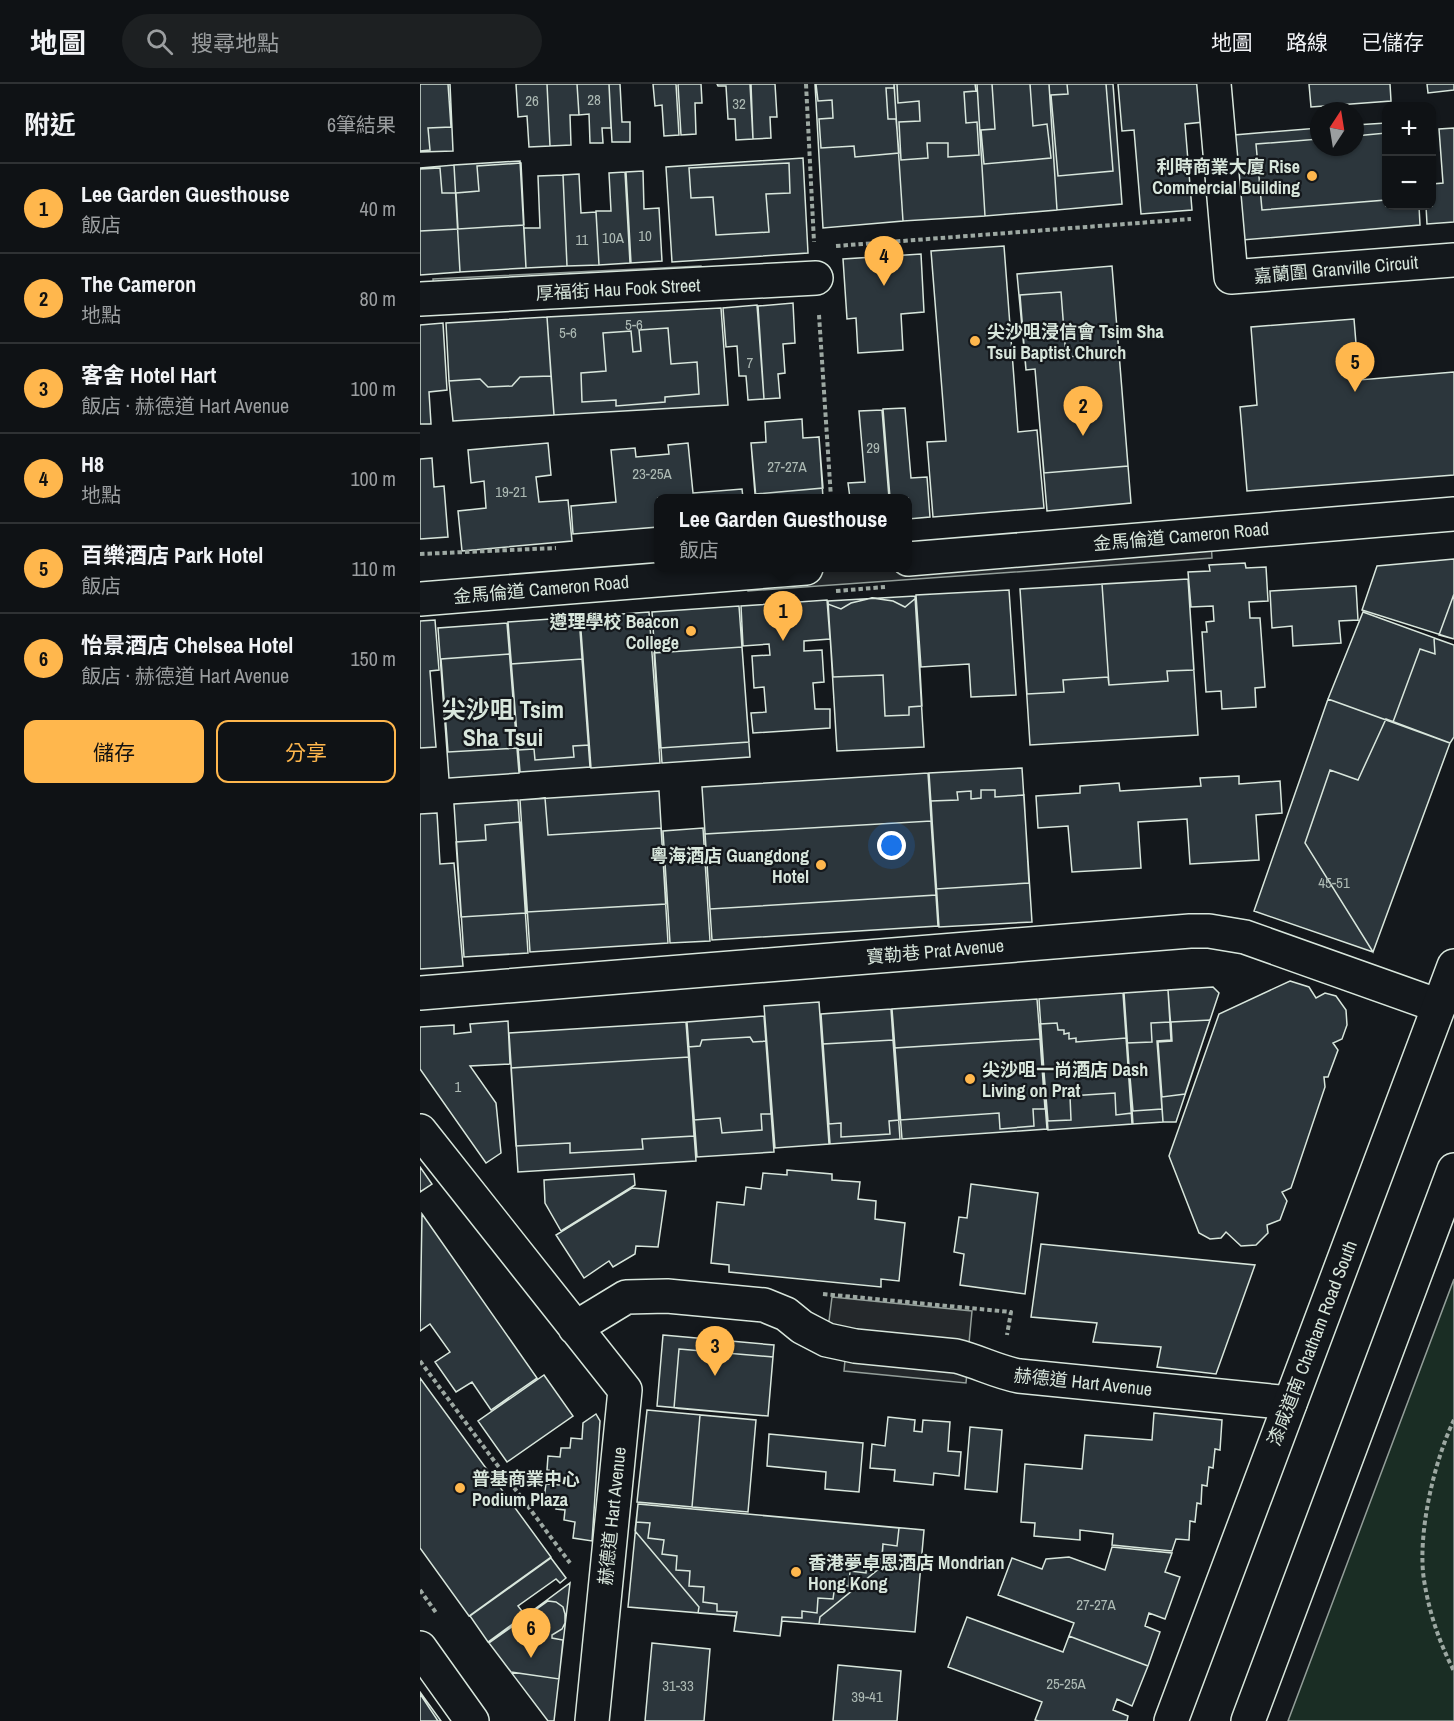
<!DOCTYPE html>
<html lang="zh-TW">
<meta charset="utf-8">
<style>
:root{--surface:#0f1215;--page:#1d2022;--text:#f1f3f6;--muted:#9b9ea0;--line:#2f3234;--accent:#ffb74d}
body{margin:0;font-family:"Archivo Narrow","Noto Sans TC",sans-serif;background:var(--page);color:var(--text)}
.controls{position:absolute;right:18px;top:18px;display:grid;overflow:hidden;border-radius:12px;box-shadow:0 2px 4px #0004}
.controls button{width:54px;height:54px;display:grid;place-items:center;padding:0;border:0;border-bottom:2px solid var(--line);background:var(--surface);color:var(--text);font:30px sans-serif}
.compass{position:absolute;left:890px;top:18px;width:54px;height:54px;border-radius:50%;background:var(--surface);box-shadow:0 2px 4px #0004;rotate:12deg}
.you{position:absolute;left:472px;top:762px;width:21px;height:21px;margin:-15px;border:4px solid #fff;border-radius:50%;background:#1a73e8;box-shadow:0 0 0 9px #1a73e833}
.badge{display:grid;place-items:center;width:39px;height:39px;border-radius:50%;background:var(--accent);color:#111;font-size:20px;font-weight:700}
.pin{position:absolute;translate:-50% -50px;filter:drop-shadow(0 2px 3px #0008)}
.pin::after{content:'';position:absolute;top:32px;width:21px;height:18px;background:inherit;clip-path:polygon(0 0,100% 0,50% 100%)}
.popup{position:absolute;left:234px;top:410px;width:258px;height:78px;box-sizing:border-box;display:grid;place-content:center;border-radius:12px;background:var(--surface);filter:drop-shadow(0 2px 4px #0005);font-size:20px;white-space:nowrap;color:var(--muted)}
.popup b{font-size:22px;color:var(--text)}
.popup::after{content:'';position:absolute;left:50%;top:100%;margin-left:-12px;border:12px solid transparent;border-top-color:var(--surface)}
.list{margin:0;padding:0;list-style:none}
h2{display:flex;justify-content:space-between;align-items:center;height:78px;margin:0;padding:0 24px;font-size:26px}
h2 small{font-size:20px;font-weight:400;color:var(--muted)}
.list li{display:grid;grid-template-columns:39px 1fr auto;gap:18px;align-items:center;box-sizing:border-box;height:90px;padding:0 24px;border-top:2px solid var(--line)}
.list b{display:block;font-size:22px;white-space:nowrap}
.list p{margin:0;font-size:20px;white-space:nowrap;color:var(--muted)}
.list em{font-size:20px;font-style:normal;color:var(--muted)}
.actions{display:flex;gap:12px;padding:18px 24px}
.actions a{flex:1;padding:14px 0;border:2px solid var(--accent);border-radius:12px;text-align:center;font-size:21px;color:var(--accent)}
.actions .main{background:var(--accent);color:#111}
.icon{flex:none;width:33px;height:33px;fill:none;stroke:currentColor;stroke-width:2;stroke-linecap:round;stroke-linejoin:round}
.map{position:relative;flex:none;width:1034px;height:1637px;overflow:hidden}
header{display:flex;align-items:center;gap:36px;box-sizing:border-box;height:84px;padding:0 30px;background:var(--surface);border-bottom:2px solid var(--line)}
header strong{font-size:28px}
nav{display:flex;gap:33px;margin-inline-start:auto;font-size:21px}
.search{width:420px;height:54px;background:var(--page);display:flex;align-items:center;gap:15px;box-sizing:border-box;padding:0 21px;border-radius:33px;color:var(--muted);font-size:22px}
main{display:flex}
aside{flex:1;background:var(--surface)}
.map>svg:first-child{display:block}
.green{fill:#1a2d24;stroke:#939e99;stroke-width:1.5}
.parking{fill:#24282b;stroke:#939e99;stroke-width:1.5}
.building{fill:#2c363c;stroke:#d8e6dc;stroke-width:1.5}
.lines{fill:none;stroke-linecap:round;stroke-linejoin:round}
.minor-casing{stroke:#d8e6dc;stroke-width:36}
.tertiary-casing{stroke:#d8e6dc;stroke-width:36}
.secondary-casing{stroke:#d8e6dc;stroke-width:36}
.path{stroke:#9da8a2;stroke-width:4;stroke-dasharray:4.5 3;stroke-linecap:butt}
.minor{stroke:#14181c;stroke-width:33}
.tertiary{stroke:#14181c;stroke-width:33}
.secondary{stroke:#14181c;stroke-width:33}
.poi-dot{fill:#ffb74d;stroke:#14181c;stroke-width:2}
.labels{text-anchor:middle;dominant-baseline:central;stroke-width:4.5;stroke-linejoin:round;paint-order:stroke}
.number-label{font-size:15px;fill:#adbab4}
.poi-label{font-size:18px;font-weight:bold;fill:#d8e6dc;stroke:#14181c;text-anchor:start}
.street-label{font-size:18px;fill:#d8e6dc;stroke:#14181c}
.district-label{font-size:24px;font-weight:bold;fill:#d8e6dc;stroke:#14181c}
</style>
<header>
<strong>地圖</strong>
<div class="search"><svg class="icon" aria-label="search" viewBox="0 0 24 24"><circle cx="10" cy="10" r="6"/><path d="M15 15l6 6"/></svg>搜尋地點</div>
<nav><a>地圖</a><a>路線</a><a>已儲存</a></nav>
</header>
<main>
<aside>
<h2>附近<small>6筆結果</small></h2>
<ul class="list">
<li><span class="badge">1</span><div><b>Lee Garden Guesthouse</b><p>飯店</p></div><em>40 m</em></li>
<li><span class="badge">2</span><div><b>The Cameron</b><p>地點</p></div><em>80 m</em></li>
<li><span class="badge">3</span><div><b>客舍 Hotel Hart</b><p>飯店 · 赫德道 Hart Avenue</p></div><em>100 m</em></li>
<li><span class="badge">4</span><div><b>H8</b><p>地點</p></div><em>100 m</em></li>
<li><span class="badge">5</span><div><b>百樂酒店 Park Hotel</b><p>飯店</p></div><em>110 m</em></li>
<li><span class="badge">6</span><div><b>怡景酒店 Chelsea Hotel</b><p>飯店 · 赫德道 Hart Avenue</p></div><em>150 m</em></li>
</ul>
<div class="actions"><a class="main">儲存</a><a>分享</a></div>
</aside>
<div class="map">
<svg width="1034" height="1637" viewBox="0 0 1034 1637">
<rect width="100%" height="100%" fill="#14181c"/>
<!-- green -->
<path class="green" d="M1034 1195V1637H868Z"/>
<!-- parking -->
<path class="parking" d="M281 182 282 195 14 208 13 195Z
M791 456 792 474 328 507 326 490 421 484H488Z
M412 1213 552 1227 549 1259 408 1245Z
M425 1276 547 1288 546 1299 424 1287Z"/>
<!-- building -->
<path class="building" d="M0 0H28L31 43 8 44 10 66 0 67Z
M0 0H30L33 67 0 68Z
M96 0H127L130 62 109 63 107 32 98 33Z
M127 0H157L159 31H150L151 61 130 62Z
M157 0H189L191 44H182L183 59H170L169 30 159 31Z
M189 0H200L202 38H210V58H192Z
M233 0H256L259 51 244 52 242 21 235 22Z
M258 0H281L282 19H275L276 50 261 51Z
M297 0H330L333 55 316 56 315 35H308L306 2H298Z
M331 0H355L357 33H350L351 54 333 55Z
M395 0H474L483 137 403 144Z
M396 0H474V4H466L468 35H476L479 69 435 73 434 62 401 64 399 35 413 34 412 16 398 17Z
M474 0H557L565 132 483 137Z
M477 0H555L556 7 544 8 546 39 557 38 559 71 528 73V59H507L508 74 481 76 479 38 500 37 499 17 478 19Z
M557 0H629L637 126 565 132Z
M572 0H610L613 42 627 40 631 74 564 80 561 46 575 45Z
M629 0H693L702 120 637 126Z
M647 0H686L693 87 638 92 631 11 648 10Z
M698 0H780L784 38 765 40 772 126 721 130 714 46 702 47Z
M889 0H970L971 17 891 23Z
M1007 0H1034V6L1008 9Z
M966 39V122H999L1000 141 822 156 814 51 899 44V63H935V41Z
M1034 44V138L1007 140 1006 122H1012V100L1023 99 1019 45Z
M966 49V116L842 126 836 60 899 55V63H935V52Z
M383 74 388 169 252 178 246 83Z
M100 77 106 184 40 188 34 81Z
M101 79 104 141 38 145 36 109 59 107 57 82Z
M369 79 370 109 346 110 349 148 296 151 293 113 271 114 269 84Z
M34 81 40 188 0 191V84Z
M20 84 22 109H36L38 145 0 147V85Z
M223 87 224 125 239 124 242 177 211 179 206 88Z
M205 88 210 179 179 181 176 127H191L189 89Z
M159 90 161 129 176 128 179 181 147 182 143 91Z
M143 91 147 182 106 184 104 144H120L118 92Z
M584 162 598 348 617 346 624 424 513 433 507 358 526 357 511 167Z
M501 170 504 228 481 230 483 266 438 269 436 234 427 235 423 175Z
M692 182 711 419 627 427 615 285 606 286 597 190Z
M641 208 646 273 699 269 708 382 624 389 615 285 606 286 600 211Z
M373 219 375 259 363 260 365 289 358 290 360 314 344 315 338 222Z
M337 221 344 315 328 316 326 292H319L317 262 306 263 303 224Z
M301 224 308 321 134 331 127 233Z
M127 233 131 292 100 293 92 302 68 303 60 295 29 297 26 239Z
M934 235 939 296 1034 288V391L827 407 820 323 837 321 831 243Z
M23 239 27 306 9 308 11 340H0V241Z
M248 244 251 280 277 278 279 310 245 313V318L196 322V316L162 318 161 289 186 287 183 249 211 247 213 268 221 267 219 246Z
M131 292 134 331 33 337 29 297 60 295 68 303 92 302 100 293Z
M485 324 491 394 507 393 510 433 488 435V414H470L463 325Z
M462 326 469 414H430L428 399 445 398 439 327Z
M382 335 383 354 399 353 403 404 335 410 331 359 346 358 345 338Z
M382 335 383 354 399 353 403 414H336L331 359 346 358 345 338Z
M128 359 131 391 116 393 119 418 148 416 152 457 42 467 38 427 66 424 64 397 51 399 48 366Z
M268 359 273 409 322 405 323 414H238V443L153 450 151 422 196 418 191 366 215 364 216 373 249 370 248 361Z
M12 374 14 403 24 402 28 453 0 455V375Z
M1034 475V555L942 526 957 482Z
M825 479 826 484 846 483 848 517 829 518 830 534H840L845 603 835 604 836 623 802 625 801 607 786 608 782 548H787L786 538 794 537 793 522 771 523 768 488 790 487 789 481Z
M768 495 774 586 747 587 748 597 689 601 688 593 643 596 644 608 607 610 600 505Z
M768 495 774 586 747 587 748 597 689 601 682 500Z
M768 495 778 651 610 661 600 505Z
M936 502 938 536 919 537 921 559 873 562 872 542 852 544 850 507Z
M589 506 596 611 551 613 549 580 501 583 496 511Z
M1034 510V555L1019 551Z
M495 512 504 663 417 667 408 517Z
M452 514 473 517 485 523 496 514 502 622 489 623V631L465 632 463 591 413 593 408 520 421 525 431 519Z
M407 516 410 555 384 557V567L402 566 404 598 393 599 395 625H410V644L333 649 331 629 346 628 344 603 334 604 332 572 350 571 349 560 323 562 321 522Z
M319 522 330 673 242 679 232 528Z
M229 528 240 679 171 684 160 533Z
M943 528 1034 561V653L1030 659 908 615Z
M159 533 170 683 100 688 88 538Z
M15 536 19 586 10 587 16 663 0 664V537Z
M87 539 99 689 29 694 18 544Z
M1014 554 1034 561V653L1030 659 973 638 1000 565 1015 570Z
M322 563 329 658 240 664 234 569Z
M90 570 97 664 28 668 21 575Z
M162 575 169 661 153 662 154 673 115 676 114 665 98 666 91 580Z
M908 615 1030 659 953 868 834 827Z
M966 635 1030 659 953 868 885 759 910 686 938 696Z
M602 684 612 838 519 843 509 689Z
M508 689 518 842 292 856 282 703Z
M819 692V700L860 697 862 729 836 731 839 776 770 780 767 735 718 738 721 784 652 788 648 742 618 744 616 712 660 709V702L699 699 700 707 781 702 780 694Z
M561 706H575V713L604 711 609 799 516 805 511 717 538 716 537 708 551 707V715L561 714Z
M239 707 248 859 110 868 100 716Z
M125 714 128 751 241 744 246 820 107 828 100 716Z
M98 716 108 869 44 873 34 720Z
M17 729 20 780 34 779 43 882 0 885V730Z
M511 737 516 811 290 825 285 750Z
M100 738 106 829 41 833 36 758 66 756 65 741Z
M283 744 290 857 250 859 243 747Z
M870 897 889 903 896 914 905 909 916 912 926 926 927 941 922 955 913 959 918 966 908 993H904L905 1003 871 1104 862 1108 867 1117 860 1136 847 1141 848 1149 836 1161 821 1162 806 1148 801 1154 790 1155 779 1149 749 1072 799 930Z
M793 903 799 909 756 1038H743L738 958 752 957 748 906Z
M748 906 751 956 737 957 743 1038 713 1040 704 909Z
M703 909 712 1040 628 1046 619 915Z
M617 915 627 1045 482 1055 472 925Z
M399 918 409 1060 355 1064 344 922Z
M471 925 480 1055 410 1060 401 930Z
M344 932 354 1068 277 1073 267 938Z
M790 936 765 1010 742 1013 738 958 752 957 751 938Z
M88 937 90 980 50 982 76 1019 81 1069 66 1079 0 985V943L34 941V950L51 948 50 940Z
M266 938 276 1077 98 1088 89 949Z
M750 938 751 956 737 957 742 1025 713 1027 707 959 732 958 731 939Z
M637 939 638 946H644V950L649 949V955L656 954V958L706 954 712 1029 696 1031 695 1009 650 1012 651 1036 628 1037 620 940Z
M330 953 333 958 346 957 351 1030H341L342 1046 302 1049 300 1034 274 1036 268 963 280 962 282 956Z
M620 955 625 1025H613L614 1042 580 1045 579 1029 480 1036 475 964Z
M473 956 479 1036 469 1037 470 1050 421 1053V1039L409 1040 403 960Z
M269 973 274 1052 222 1055 223 1065 150 1069V1059L96 1062 91 984Z
M0 1083 12 1100 0 1108Z
M367 1086 412 1090V1096L440 1098 438 1115 456 1117 455 1135 485 1139 479 1197 461 1195V1203L309 1188V1181L291 1179 297 1118 324 1121 326 1103 341 1105 343 1089 367 1091Z
M214 1090 215 1101 141 1147 125 1119 124 1096Z
M551 1100 618 1109 605 1210 540 1201 544 1170 534 1168 539 1133 547 1134Z
M212 1104 246 1107 238 1163 216 1162 215 1170 193 1183 189 1177 164 1194 136 1151Z
M2 1130 117 1294 71 1326 52 1298 36 1308 15 1278 30 1268 10 1240 0 1247Z
M621 1160 835 1181 796 1290 737 1283 741 1263 673 1258 677 1239 611 1233Z
M243 1251 354 1261 348 1332 237 1322Z
M259 1265 353 1273 348 1332 254 1324Z
M124 1291 153 1332 87 1378 58 1337Z
M0 1294 131 1473 49 1532 0 1464Z
M227 1326 336 1336 328 1428 217 1418Z
M734 1329 802 1336 800 1366 795 1365 793 1384 789 1383 787 1402 782 1401 781 1420 777 1419 775 1438 770 1437 769 1456 756 1455 752 1467 692 1461 693 1450 660 1446V1456L614 1452 615 1439 601 1438 605 1380 662 1385 665 1351 732 1356Z
M176 1330 180 1337 172 1457 153 1454 155 1438 144 1436 145 1426 136 1425 137 1416 124 1414 126 1400 139 1401 140 1388 127 1386 128 1372 140 1373 141 1364H150L151 1354 162 1355 163 1339Z
M280 1331 336 1336 328 1428 272 1423Z
M468 1333 495 1336 494 1347 502 1348 503 1336 530 1338 528 1367 541 1368 539 1392 514 1389 513 1401 474 1397 475 1386 450 1384 452 1360 465 1362Z
M550 1343 582 1346 577 1408 545 1405Z
M349 1350 443 1359 439 1408 405 1405 406 1388 347 1382Z
M218 1420 479 1444 477 1462 463 1460 462 1475 447 1474 446 1489 430 1487 429 1502 415 1501 413 1515 398 1514 397 1529 382 1527V1534L362 1533 360 1552 314 1547 317 1528 297 1527V1520L283 1518 284 1503 269 1502 270 1487 256 1486 257 1472 242 1470 244 1456 228 1454 230 1439 216 1438Z
M218 1420 504 1446 495 1548 362 1537 360 1552 314 1547 316 1532 208 1523Z
M218 1420 479 1444 477 1462 463 1460 461 1483 400 1533 399 1540 362 1537 360 1552 314 1547 316 1532 278 1529 279 1523 215 1447Z
M692 1463 752 1469 745 1488 760 1493 745 1535 729 1529 725 1542 740 1548 728 1582 649 1552 654 1539 578 1511 592 1474 622 1485 626 1475 649 1473 685 1486Z
M131 1474 146 1494 140 1499 136 1495 98 1522 105 1531 68 1558 50 1532Z
M150 1499 134 1637H128L69 1559Z
M128 1517 136 1518 143 1523 145 1530V1539L142 1545 132 1551V1554L143 1556 139 1595 91 1588 69 1559Z
M547 1533 643 1568 649 1552 728 1582 712 1622 697 1615 693 1626 708 1632 707 1637H619L615 1636 622 1618 528 1583Z
M232 1559 290 1565 284 1637H225Z
M418 1581 481 1587 477 1637H413Z
M0 1608 21 1637H0Z
M0 1610 18 1637H0Z"/>
<g class="lines">
<!-- minor casing -->
<g class="minor-casing">
<path id="minor" d="M794 0 811 193 1034 176
M0 215 396 194
M488 475 1034 430
M0 515 386 484
M0 1047 205 1306 172 1637
M155 1244 206 1213 247 1212 344 1221 366 1230 382 1243 407 1256 435 1262 536 1272C557 1277 577 1288 599 1292L870 1319
M0 1564 52 1637"/>
</g>
<!-- tertiary casing -->
<g class="tertiary-casing">
<path id="tertiary" d="M0 909 770 847H789L825 853 1019 922"/>
</g>
<!-- secondary casing -->
<g class="secondary-casing">
<path id="secondary" d="M751 1637 1034 882
M828 1637 1034 1086"/>
</g>
<!-- path -->
<path class="path" d="M386 0 394 158
M416 162 771 135
M399 231 411 414
M0 470 136 464
M416 507 465 503
M403 1210 591 1228 587 1251
M0 1277 150 1479
M1034 1336C1014 1377 997 1451 1004 1496 1009 1528 1019 1558 1034 1587
M0 1506 17 1530"/>
<!-- minor -->
<use href="#minor" class="minor"/>
<!-- tertiary -->
<use href="#tertiary" class="tertiary"/>
<!-- secondary -->
<use href="#secondary" class="secondary"/>
</g>
<!-- markers -->
<g class="poi-dot">
<circle cx="892" cy="92" r="6"/>
<circle cx="555" cy="257" r="6"/>
<circle cx="271" cy="547" r="6"/>
<circle cx="401" cy="781" r="6"/>
<circle cx="550" cy="995" r="6"/>
<circle cx="40" cy="1404" r="6"/>
<circle cx="376" cy="1488" r="6"/>
</g>
<g class="labels">
<!-- number labels -->
<g class="number-label">
<text x="174" y="15">28</text>
<text x="112" y="16">26</text>
<text x="319" y="19">32</text>
<text x="225" y="151">10</text>
<text x="193" y="153">10A</text>
<text x="162" y="155">11</text>
<text x="214" y="240">5-6</text>
<text x="148" y="248">5-6</text>
<text x="330" y="278">7</text>
<text x="453" y="363">29</text>
<text x="367" y="382">27-27A</text>
<text x="232" y="389">23-25A</text>
<text x="91" y="407">19-21</text>
<text x="914" y="798">45-51</text>
<text x="38" y="1002">1</text>
<text x="676" y="1520">27-27A</text>
<text x="646" y="1599">25-25A</text>
<text x="258" y="1601">31-33</text>
<text x="447" y="1612">39-41</text>
</g>
<!-- poi labels -->
<g class="poi-label">
<text x="880" y="82" text-anchor="end">利時商業大廈 Rise<tspan x="880" dy="21">Commercial Building</tspan></text>
<text x="567" y="247">尖沙咀浸信會 Tsim Sha<tspan x="567" dy="21">Tsui Baptist Church</tspan></text>
<text x="259" y="537" text-anchor="end">遵理學校 Beacon<tspan x="259" dy="21">College</tspan></text>
<text x="389" y="771" text-anchor="end">粵海酒店 Guangdong<tspan x="389" dy="21">Hotel</tspan></text>
<text x="562" y="985">尖沙咀一尚酒店 Dash<tspan x="562" dy="21">Living on Prat</tspan></text>
<text x="52" y="1394">普基商業中心<tspan x="52" dy="21">Podium Plaza</tspan></text>
<text x="388" y="1478">香港夢卓恩酒店 Mondrian<tspan x="388" dy="21">Hong Kong</tspan></text>
</g>
<!-- street labels -->
<g class="street-label">
<text transform="translate(916 185) rotate(-5)">嘉蘭圍 Granville Circuit</text>
<text transform="translate(198 205) rotate(-3)">厚福街 Hau Fook Street</text>
<text transform="translate(761 452) rotate(-5)">金馬倫道 Cameron Road</text>
<text transform="translate(121 505) rotate(-5)">金馬倫道 Cameron Road</text>
<text transform="translate(515 867) rotate(-5)">寶勒巷 Prat Avenue</text>
<text transform="translate(892 1259) rotate(-69)">漆咸道南 Chatham Road South</text>
<text transform="translate(663 1298) rotate(6)">赫德道 Hart Avenue</text>
<text transform="translate(192 1432) rotate(-84)">赫德道 Hart Avenue</text>
</g>
<!-- district labels -->
<g class="district-label">
<text x="83" y="625">尖沙咀 Tsim<tspan x="83" dy="28">Sha Tsui</tspan></text>
</g>
</g>
</svg>
<div class="controls">
<button>+</button>
<button>−</button>
</div>
<svg class="compass" viewBox="-18 -18 36 36"><path d="M0-13l5 13h-10z" fill="#e53935"/><path d="M0 13l5-13h-10z" fill="#9b9ea0"/></svg>
<div class="you"></div>
<div class="pin badge" style="left:363px;top:557px">1</div>
<div class="popup"><b>Lee Garden Guesthouse</b>飯店</div>
<div class="pin badge" style="left:663px;top:352px">2</div>
<div class="pin badge" style="left:295px;top:1292px">3</div>
<div class="pin badge" style="left:464px;top:202px">4</div>
<div class="pin badge" style="left:935px;top:308px">5</div>
<div class="pin badge" style="left:111px;top:1574px">6</div>
</div>
</main>
